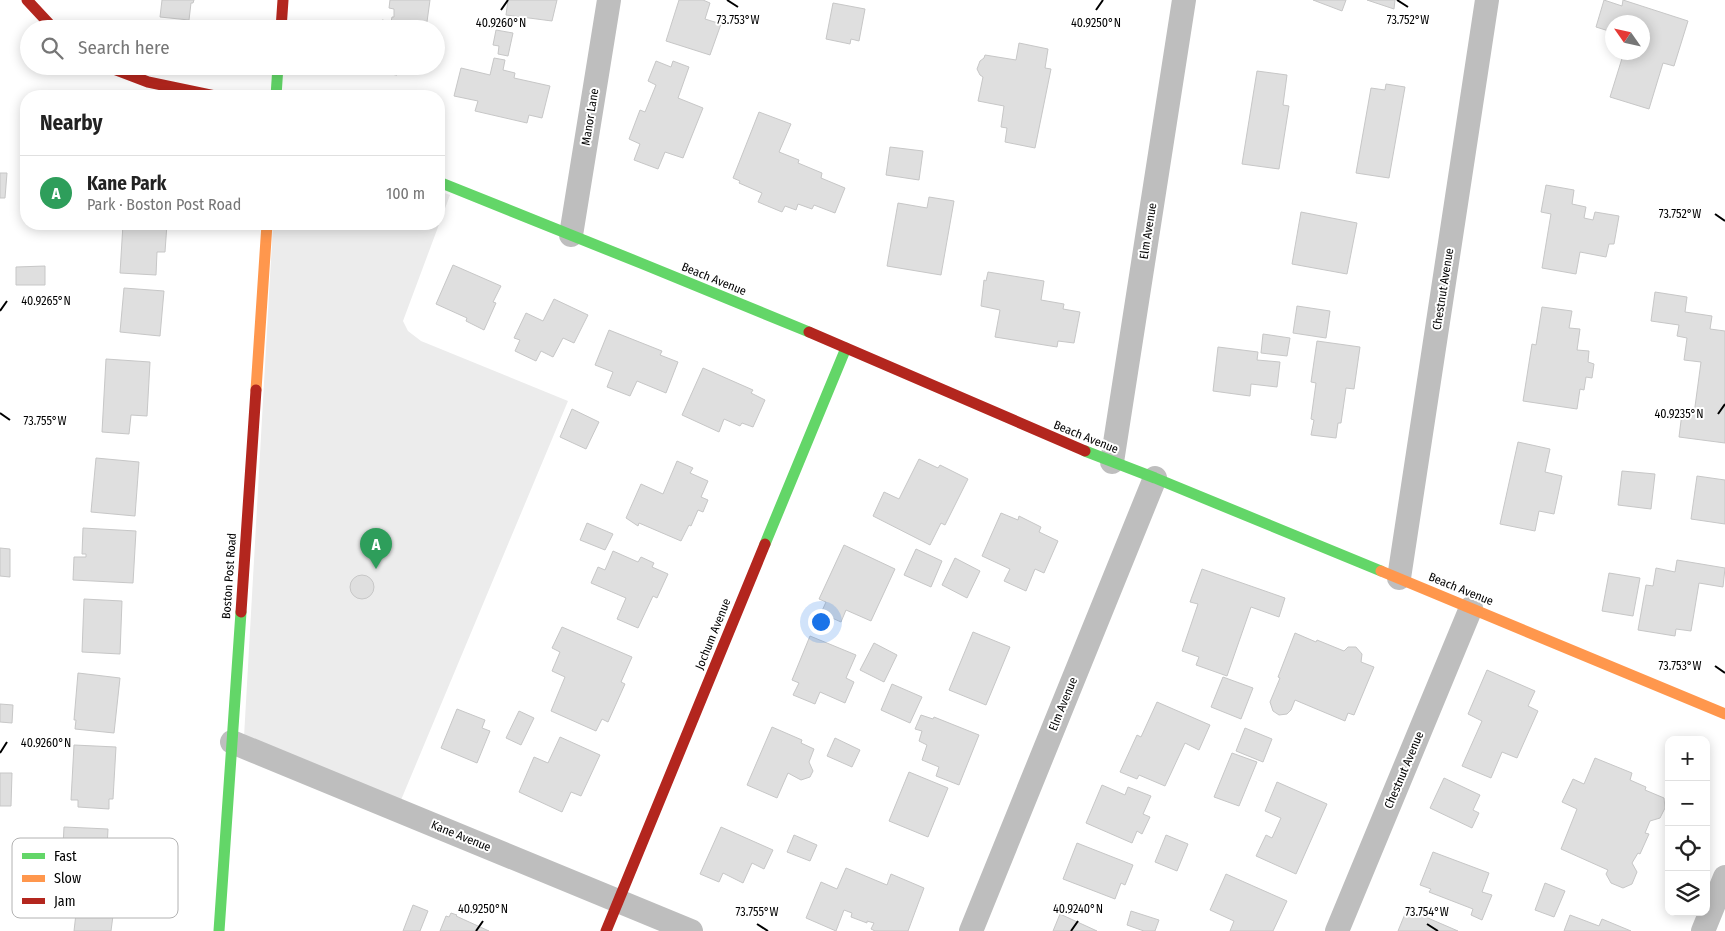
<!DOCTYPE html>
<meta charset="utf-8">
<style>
:root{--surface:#fff;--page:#f2f2f2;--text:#222;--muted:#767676;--line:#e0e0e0;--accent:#595959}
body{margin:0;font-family:"Fira Sans Condensed",sans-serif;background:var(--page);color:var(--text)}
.controls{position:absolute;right:15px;bottom:15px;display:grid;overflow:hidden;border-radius:10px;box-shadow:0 2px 12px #0003}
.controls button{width:45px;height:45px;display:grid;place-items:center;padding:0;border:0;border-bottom:1px solid var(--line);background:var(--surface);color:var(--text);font:25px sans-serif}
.compass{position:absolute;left:1605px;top:15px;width:45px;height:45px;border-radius:50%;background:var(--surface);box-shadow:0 2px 12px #0003;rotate:304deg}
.you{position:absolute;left:820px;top:621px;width:18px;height:18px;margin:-12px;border:4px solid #fff;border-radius:50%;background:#1a73e8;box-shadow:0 0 0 8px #1a73e833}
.badge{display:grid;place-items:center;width:32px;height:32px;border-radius:50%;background:var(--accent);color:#fff;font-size:16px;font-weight:700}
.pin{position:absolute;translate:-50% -41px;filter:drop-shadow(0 1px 2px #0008)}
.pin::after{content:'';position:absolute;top:26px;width:18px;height:15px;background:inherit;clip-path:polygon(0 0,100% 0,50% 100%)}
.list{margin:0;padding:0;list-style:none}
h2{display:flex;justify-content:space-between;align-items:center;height:65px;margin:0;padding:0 20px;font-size:21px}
h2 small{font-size:16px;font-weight:400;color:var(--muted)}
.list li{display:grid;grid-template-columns:32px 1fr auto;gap:15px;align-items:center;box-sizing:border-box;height:75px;padding:0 20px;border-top:1px solid var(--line)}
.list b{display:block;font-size:19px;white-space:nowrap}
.list p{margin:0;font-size:16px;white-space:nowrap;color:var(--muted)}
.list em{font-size:16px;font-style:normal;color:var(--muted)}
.icon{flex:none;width:28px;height:28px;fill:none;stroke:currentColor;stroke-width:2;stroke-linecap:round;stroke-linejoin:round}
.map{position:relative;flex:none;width:1725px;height:931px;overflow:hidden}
.search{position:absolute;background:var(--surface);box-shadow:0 2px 12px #0003;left:20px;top:20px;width:425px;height:55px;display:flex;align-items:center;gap:12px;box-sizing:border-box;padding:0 18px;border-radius:28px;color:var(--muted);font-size:19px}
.panel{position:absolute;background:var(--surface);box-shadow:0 2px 12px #0003;left:20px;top:90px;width:425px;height:140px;border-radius:20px}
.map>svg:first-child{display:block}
.green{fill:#ececec}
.building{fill:#dfdfdf;stroke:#c7c7c7}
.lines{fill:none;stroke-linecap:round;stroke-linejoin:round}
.street{stroke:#bebebe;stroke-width:24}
.fast{stroke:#63d668;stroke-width:11}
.slow{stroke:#ff974d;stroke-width:11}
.jam{stroke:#b3261e;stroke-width:11}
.ticks{fill:none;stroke:#000;stroke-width:2}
.labels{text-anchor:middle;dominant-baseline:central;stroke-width:4;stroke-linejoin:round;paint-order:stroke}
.street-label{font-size:12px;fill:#000;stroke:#fff}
.key{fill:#fff;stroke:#b2b2b2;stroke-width:1}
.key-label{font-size:14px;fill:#000}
.ticks-label{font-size:12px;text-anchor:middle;fill:#000;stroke:#fff;stroke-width:4;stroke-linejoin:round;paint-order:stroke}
</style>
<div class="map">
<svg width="1725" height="931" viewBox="0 0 1725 931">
<rect width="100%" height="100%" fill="#fff"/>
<!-- green -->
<path class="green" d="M439 191 450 195 403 321 408 331 421 341 568 401 401 800 244 737 273 224H439Z"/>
<!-- building -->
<path class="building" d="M162 0H194L193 3H191L189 20 160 17Z
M390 0H430L426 29H381L382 20 391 22 392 17H394V9L389 8Z
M508 0H557L552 21 506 15Z
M679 0H703L710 3 705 19 721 24 710 55 666 41Z
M1313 0H1346L1342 11Z
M1367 0H1395L1394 9Z
M1604 0 1622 6 1623 0 1688 21 1674 66 1663 63 1649 109 1610 97 1624 52H1642V22H1612V32L1596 27Z
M833 3 865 9 859 41 851 39 850 44 826 39Z
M496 30 513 33 508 56 498 54 499 46 493 45Z
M1019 43 1048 49 1045 68 1051 69 1035 148 1005 142 1007 128 1001 127 1004 106 978 101 983 77 980 75 977 69 980 61 984 58 985 55 1016 60Z
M494 58 505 60 503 70 515 73 514 78 550 86 542 118 529 115 527 123 475 111 478 101 454 96 461 68 490 75Z
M656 61 671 67 673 61 689 67 678 98 703 108 683 158 665 152 658 169 634 160 640 144 629 139 640 110 645 112 656 85 648 81Z
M376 66H398L397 75 376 72Z
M1257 71 1287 75 1283 105 1289 106 1279 169 1242 164Z
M1386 84 1405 87 1389 178 1356 173 1371 88 1385 90Z
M759 112 791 124 779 152 799 160 798 163 822 173 821 178 845 188 835 213 814 205 812 209 798 204 796 210 785 206 782 212 758 202 762 193 739 183 740 181 733 178Z
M890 147 923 151 919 180 886 175Z
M0 173H7L5 198H0Z
M1546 185 1574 190 1572 204 1586 207 1584 218 1593 220 1595 212 1619 216 1614 244H1609L1606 257 1580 252 1576 274 1542 268 1551 214 1541 212Z
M929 197 954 201 941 275 887 266 898 203 927 208Z
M1301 212 1357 223 1347 274 1292 264Z
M123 224H167L165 252H157L156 275 120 273Z
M453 265 501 286 493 302 496 303 484 330 466 321 467 318 436 304Z
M45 266V285H16V267Z
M988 272 1044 281 1041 300 1064 304 1063 309 1080 312 1074 343 1058 341 1057 347 995 337 1000 310 981 306 984 280 986 281Z
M124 288 164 291 160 336 120 332Z
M1655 292 1687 297 1685 312 1712 316 1710 329 1725 331V443L1679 437 1682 413 1694 414 1701 362 1684 360 1687 338 1677 336 1679 325 1651 321Z
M554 299 588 315 574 343 563 338 553 357 541 351 536 361 515 351 520 340 514 338 526 313 543 321Z
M1297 306 1330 311 1326 338 1293 333Z
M1542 307 1572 311 1569 328 1580 329 1577 350 1589 351 1588 362 1594 364 1592 378 1586 377 1584 390 1580 389 1577 409 1523 401 1532 344 1536 345Z
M609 330 662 351 660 355 678 362 666 393 637 381 630 396 607 387 613 372 595 365Z
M1263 334 1290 338 1287 356 1261 353Z
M1317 341 1360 347 1354 389 1346 388 1341 423H1338L1336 438 1311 435 1314 420 1311 419 1316 383 1311 382Z
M1218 347 1258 352 1257 360 1280 362 1277 387 1251 384 1250 396 1213 391Z
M106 359 150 362 147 416 131 415 129 434 102 432Z
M703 368 753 390 751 393 765 400 753 427 742 423 740 426 724 419 719 432 682 415Z
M572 409 599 422 586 449 560 437Z
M1518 442 1550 449 1545 472 1562 476 1554 514 1539 511 1535 531 1500 524Z
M96 458 139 462 135 516 91 512Z
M919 459 938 468 940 465 968 479 945 525 941 523 930 545 873 516 884 492 899 499Z
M677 461 693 468 690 473 708 481 701 497 708 500 703 512 698 510 691 526 689 525 681 541 639 523 638 526 626 518 641 484 663 494Z
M1622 471 1655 474 1651 509 1618 505Z
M1697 476 1725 480V524L1691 519Z
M1001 513 1018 520 1019 516 1041 527 1039 532 1058 541 1044 573 1035 569 1026 591 1004 581 1010 569 982 556Z
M587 523 613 534 605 550 580 540Z
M83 528 136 531 133 583 73 580 74 557H86V554H82Z
M844 545 895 569 871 621 846 610 841 622 821 613 826 602 819 599Z
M0 548 10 549V577L0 576Z
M916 549 942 561 931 587 904 575Z
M613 551 638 562 641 557 654 563 652 567 668 574 657 598 653 596 638 628 617 619 626 598 591 583 598 567 605 570Z
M955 558 980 571 967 598 942 585Z
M1677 560 1725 568 1723 587 1699 583 1691 631 1676 629 1675 636 1638 630 1646 585 1653 586 1656 568 1675 572Z
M1202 569 1285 598 1279 617 1251 607 1227 676 1196 665 1199 657 1182 651 1198 604 1190 602Z
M1609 573 1640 578 1633 616 1602 611Z
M350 587a12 12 0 1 1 24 0a12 12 0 1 1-24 0Z
M84 599 122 601 120 654 82 652Z
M562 627 632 657 621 682 625 684 608 722 602 719 596 731 551 711 565 677 552 671 560 652 552 648Z
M973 632 1010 647 986 705 949 690Z
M1295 633 1316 642 1317 640 1344 651 1348 647H1356L1362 654 1361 662 1374 667 1354 715 1348 713 1345 721 1295 700 1291 710 1287 714 1279 715 1273 711 1270 702 1280 678 1278 677Z
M810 636 856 655 846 678 854 682 845 703 820 692 815 704 793 695 799 683 792 680Z
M874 643 897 655 884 682 860 670Z
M1487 670 1535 691 1528 706 1538 711 1517 758 1502 752 1491 778 1462 766 1482 721 1468 714Z
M78 673 120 678 114 733 75 729 76 720H74Z
M1223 677 1253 688 1241 719 1211 707Z
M892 684 922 697 910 723 881 710Z
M1157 702 1210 725 1199 750 1185 743 1165 786 1139 775 1137 779 1120 772 1137 735 1141 737Z
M0 704 13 705 12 723 0 722Z
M457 709 485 720 482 728 490 731 477 763 441 748Z
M519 711 534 718 521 745 506 738Z
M921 715 933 719 934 717 979 735 959 785 936 776 939 767 922 760 927 745 919 741 922 731 915 729Z
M772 727 802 740 801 743 814 749 809 762 813 771 810 777 801 780 788 773 777 798 747 785Z
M1245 728 1272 739 1263 762 1236 751Z
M560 737 600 755 581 796 571 792 562 812 519 792 534 757 548 763Z
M835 738 860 750 852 767 827 756Z
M74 745 116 747 113 799H109V809L78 807V800H71Z
M1232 753 1257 762 1239 806 1214 797Z
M1595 758 1632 773 1630 780 1646 787 1645 790 1664 798 1665 808 1660 818 1650 821 1645 833 1649 834 1640 854 1638 853 1632 863 1637 872 1632 884 1623 888 1611 883 1606 874 1608 870 1561 849 1577 809 1562 802 1573 779 1584 784Z
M909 772 948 788 928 837 889 821Z
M0 773H12L11 806H0Z
M1444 778 1480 795 1473 810 1479 813 1472 828 1430 808Z
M1277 782 1327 804 1296 874 1256 856 1266 835 1272 838 1281 818 1265 811Z
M1102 785 1125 795 1128 787 1151 796 1143 814 1150 817 1142 834 1137 831 1132 843 1086 823Z
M64 827 108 829 105 886 61 883Z
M721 827 773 850 764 869 752 863 743 883 723 873 719 882 700 874Z
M794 835 817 845 810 861 787 852Z
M1166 835 1188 844 1177 871 1155 862Z
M1077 843 1133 865 1125 885 1121 883 1115 899 1063 879Z
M1433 852 1489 873 1482 892 1492 895 1482 920 1471 915 1473 909 1429 892 1431 889 1420 885Z
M846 868 887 885 891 874 924 888 908 931H875L871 929 874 923 867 921V923L851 917 852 913 844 910 836 931 806 918 821 882 837 889Z
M1226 874 1287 901 1273 931H1230L1234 921 1210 910Z
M1545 883 1565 891 1554 917 1535 910Z
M78 896 115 900 111 931H74Z
M413 905 428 911 420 931H403Z
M1407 909 1458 931H1398Z
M1131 911 1159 920 1155 931H1144L1127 925Z
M451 913 457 915 456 916 489 931H440L446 916 449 917Z
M1060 914 1097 931H1053Z
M1570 915 1599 926 1602 919 1631 931H1564Z"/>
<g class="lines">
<!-- street -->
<path class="street" d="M571 235 609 0
M1112 462 1184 0
M1399 578 1487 0
M232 742 691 931
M971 931 1155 478
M1337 931 1471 608
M1703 931 1725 877"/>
<!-- fast -->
<path class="fast" d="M276 96 278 66
M439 182 643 264 809 332
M1085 451 1155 478 1381 571
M765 544 846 348
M219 931 241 612"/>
<!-- slow -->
<path class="slow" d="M256 390 267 224
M1381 571 1725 714"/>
<!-- jam -->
<path class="jam" d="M27 0 54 29
M281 29 283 0
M106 66 148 82 215 96
M809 332 1085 451
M241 612 256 390
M606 931 765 544"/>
</g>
<!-- ticks -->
<path class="ticks" d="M727 0 738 7M1397 0 1408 7M501 10 508 0M1096 10 1103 0M1715 214 1725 221M0 311 7 301M0 413 10 420M1718 414 1725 404M1715 666 1725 673M0 753 7 742M757 924 768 931M1427 924 1438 931M476 931 483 921M1071 931 1078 921"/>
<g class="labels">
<!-- street labels -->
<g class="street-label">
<text transform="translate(590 117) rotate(-81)">Manor Lane</text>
<text transform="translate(1148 231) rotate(-81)">Elm Avenue</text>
<text transform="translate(714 279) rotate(22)">Beach Avenue</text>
<text transform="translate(1443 289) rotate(-81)">Chestnut Avenue</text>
<text transform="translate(1086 437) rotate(22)">Beach Avenue</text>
<text transform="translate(229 576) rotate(-86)">Boston Post Road</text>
<text transform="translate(1461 589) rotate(22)">Beach Avenue</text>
<text transform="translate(713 634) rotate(-68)">Jochum Avenue</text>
<text transform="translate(1063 704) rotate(-68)">Elm Avenue</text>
<text transform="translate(1404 770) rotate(-67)">Chestnut Avenue</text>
<text transform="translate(461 836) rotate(22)">Kane Avenue</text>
</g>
</g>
<!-- legend -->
<rect x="12" y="838" width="166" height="80" rx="8" class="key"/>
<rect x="22" y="853" width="23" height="6" fill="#63d668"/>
<rect x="22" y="875" width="23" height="7" fill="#ff974d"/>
<rect x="22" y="898" width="23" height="6" fill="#b3261e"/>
<g class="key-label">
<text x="54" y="861">Fast</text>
<text x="54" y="883">Slow</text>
<text x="54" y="906">Jam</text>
</g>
<g class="ticks-label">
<text x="738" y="24">73.753°W</text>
<text x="1408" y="24">73.752°W</text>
<text x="501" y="27">40.9260°N</text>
<text x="1096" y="27">40.9250°N</text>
<text x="1680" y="218">73.752°W</text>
<text x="46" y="305">40.9265°N</text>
<text x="1679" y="418">40.9235°N</text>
<text x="45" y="425">73.755°W</text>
<text x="1680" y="670">73.753°W</text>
<text x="46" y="747">40.9260°N</text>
<text x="483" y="913">40.9250°N</text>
<text x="1078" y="913">40.9240°N</text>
<text x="757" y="916">73.755°W</text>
<text x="1427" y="916">73.754°W</text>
</g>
</svg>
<div class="controls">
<button>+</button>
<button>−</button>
<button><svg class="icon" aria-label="locate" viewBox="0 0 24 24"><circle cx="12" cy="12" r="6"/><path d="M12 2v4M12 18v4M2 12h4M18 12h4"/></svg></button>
<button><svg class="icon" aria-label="layers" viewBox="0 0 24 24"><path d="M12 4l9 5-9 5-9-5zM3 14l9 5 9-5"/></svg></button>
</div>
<svg class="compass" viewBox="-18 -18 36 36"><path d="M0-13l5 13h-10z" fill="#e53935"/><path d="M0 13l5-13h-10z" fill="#767676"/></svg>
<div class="you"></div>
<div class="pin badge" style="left:376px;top:569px;background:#2e9e5b">A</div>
<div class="search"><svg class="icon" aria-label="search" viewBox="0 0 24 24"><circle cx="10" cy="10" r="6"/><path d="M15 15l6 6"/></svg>Search here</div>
<section class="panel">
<h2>Nearby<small></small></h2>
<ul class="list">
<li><span class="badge" style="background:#2e9e5b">A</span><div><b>Kane Park</b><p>Park · Boston Post Road</p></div><em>100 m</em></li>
</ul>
</section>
</div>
